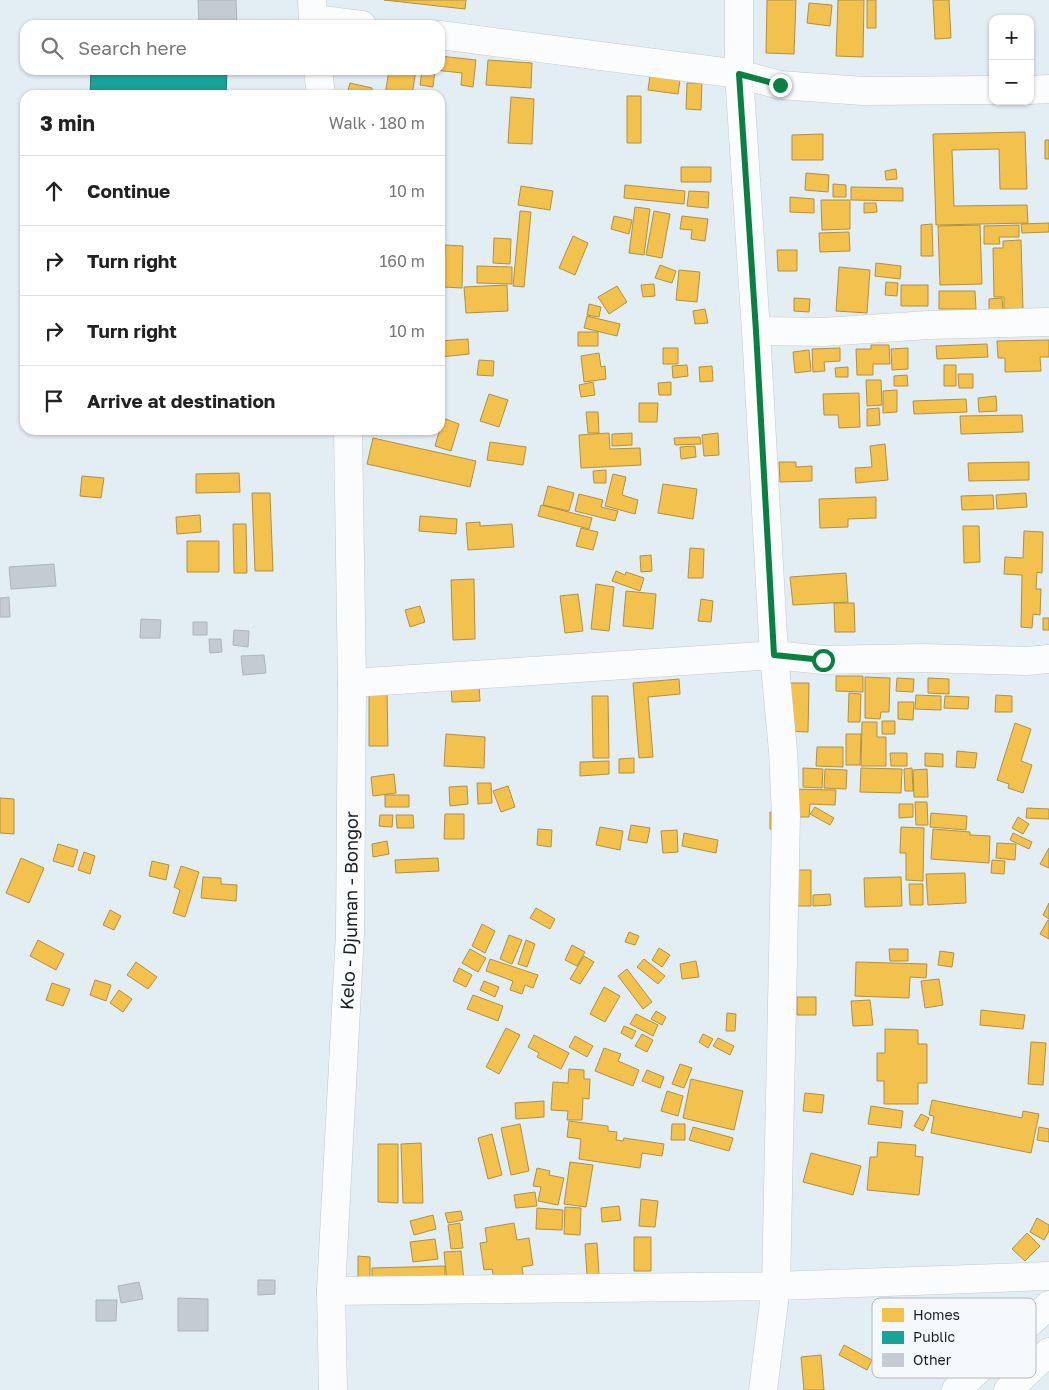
<!DOCTYPE html>
<meta charset="utf-8">
<style>
:root{--surface:#fff;--page:#f6f6f6;--text:#222;--muted:#767676;--line:#e0e0e0}
body{margin:0;font-family:"Golos Text",sans-serif;background:var(--page);color:var(--text)}
.controls{position:absolute;right:15px;top:15px;display:grid;overflow:hidden;border-radius:10px;box-shadow:0 1px 4px #0004}
.controls button{width:45px;height:45px;display:grid;place-items:center;padding:0;border:0;border-bottom:1px solid var(--line);background:var(--surface);color:var(--text);font:25px sans-serif}
.stop{position:absolute;width:15px;height:15px;margin:-11px;border:4px solid #0b8043;border-radius:50%;background:#fff}
.stop.end{background:#0b8043;border-color:#fff;box-shadow:0 1px 5px #0008}
.list{margin:0;padding:0;list-style:none}
h2{display:flex;justify-content:space-between;align-items:center;height:65px;margin:0;padding:0 20px;font-size:21px}
h2 small{font-size:16px;font-weight:400;color:var(--muted)}
.list li{display:grid;grid-template-columns:32px 1fr auto;gap:15px;align-items:center;box-sizing:border-box;height:70px;padding:0 20px;border-top:1px solid var(--line)}
.list b{display:block;font-size:19px;white-space:nowrap}
.list em{font-size:16px;font-style:normal;color:var(--muted)}
.icon{flex:none;width:28px;height:28px;fill:none;stroke:currentColor;stroke-width:2;stroke-linecap:round;stroke-linejoin:round}
.map{position:relative;flex:none;width:1049px;height:1390px;overflow:hidden}
.search{position:absolute;background:var(--surface);box-shadow:0 1px 4px #0004;left:20px;top:20px;width:425px;height:55px;display:flex;align-items:center;gap:12px;box-sizing:border-box;padding:0 18px;border-radius:15px;color:var(--muted);font-size:19px}
.panel{position:absolute;background:var(--surface);box-shadow:0 1px 4px #0004;left:20px;top:90px;width:425px;height:345px;border-radius:15px}
.map>svg:first-child{display:block}
.homes{fill:#f2c14e;stroke:#b19141}
.public{fill:#17a398;stroke:#187c75}
.building{fill:#c5cbd2;stroke:#adb4ba}
.lines{fill:none;stroke-linecap:round;stroke-linejoin:round}
.minor-casing{stroke:#c2cad0;stroke-width:29}
.secondary-casing{stroke:#c2cad0;stroke-width:29}
.trunk-casing{stroke:#c2cad0;stroke-width:29}
.minor{stroke:#fbfcfd;stroke-width:28}
.secondary{stroke:#fbfcfd;stroke-width:28}
.trunk{stroke:#fbfcfd;stroke-width:28}
.route{stroke:#0b8043;stroke-width:6}
.labels{text-anchor:middle;dominant-baseline:central;stroke-width:5;stroke-linejoin:round;paint-order:stroke}
.street-label{font-size:18px;fill:#192024;stroke:#f5f9fc}
.key{fill:#f5f9fc;stroke:#b3b8bb;stroke-width:1}
.key-label{font-size:14px;fill:#192024}
</style>
<div class="map">
<svg width="1049" height="1390" viewBox="0 0 1049 1390">
<rect width="100%" height="100%" fill="#e3edf4"/>
<!-- homes -->
<path class="homes" d="M384 0H466L465 9Z
M767 0H796L794 54 766 53Z
M838 0H864L863 57 836 56Z
M867 0H876V28H867Z
M933 0H949L951 38 935 39Z
M809 3 832 5 830 26 807 23Z
M440 56 476 60 473 87 461 85 462 73 435 70 433 87 420 85 422 70H440Z
M488 60 532 63 531 88 486 85Z
M389 70H416L412 95H385Z
M650 76 680 80 678 94 648 90Z
M350 83 372 88 371 95H347Z
M687 83H702L701 110 686 109Z
M627 96H641V143H627Z
M511 97 534 99 532 144 508 143Z
M1025 132 1027 189H1000L999 149 952 150 954 206 1027 205 1028 223 936 225 933 134Z
M823 134V160H792V135Z
M1045 140H1049V159H1045Z
M681 167H711V182H681Z
M896 169 897 179 886 180 885 171Z
M806 173 829 175 828 192 805 190Z
M833 184 846 185V197H833Z
M625 185 685 191 684 204 624 198Z
M521 186 553 191 550 210 518 205Z
M851 187 903 188V201L851 200Z
M689 191 709 192 708 208 687 206Z
M790 197 814 199V213L790 212Z
M821 200H850V229L822 230Z
M864 203H876L877 212 864 213Z
M635 207 650 209 644 255 629 253Z
M520 211 531 212 524 287 513 286Z
M654 211 670 214 662 258 646 255Z
M614 216 632 220 629 234 611 229Z
M682 216 708 219 705 241 691 239 692 230 680 229Z
M1049 223V232L1022 233 1021 224Z
M932 224 933 256H921V225Z
M980 225 982 284 940 285 938 226Z
M1019 225V237H999L1000 244H984V226Z
M849 232 850 251 820 252 819 233Z
M573 236 588 243 575 275 559 268Z
M494 238 511 239 510 264 493 263Z
M1021 240 1023 309H1004V297H994L993 248H1003V241Z
M445 245 463 246 462 288 443 287Z
M777 250H797V271H778Z
M876 263 901 266 900 279 875 276Z
M660 265 676 271 672 283 655 278Z
M477 266 512 267V284L477 283Z
M839 267 870 270 867 313 836 311Z
M679 270 700 272 697 302 676 300Z
M886 282 898 283 897 296 885 295Z
M654 284 655 296 643 297 641 285Z
M507 285 508 311 466 313 464 287Z
M901 285H928V306H901Z
M617 286 627 302 609 314 598 297Z
M939 291H975L976 309H939Z
M794 298 810 299 809 312 794 311Z
M1002 298 1003 311H989V299Z
M589 304 601 307 599 317 587 315Z
M705 309 708 323 695 324 693 311Z
M587 316 620 324 617 336 584 328Z
M578 332H598V346H578Z
M468 339 469 354 441 357 440 341Z
M1049 340V357H1040L1041 371 1005 372V358H998L997 341Z
M987 344 988 357 937 359 936 346Z
M871 345H889L890 364H873V375H857L856 349H871Z
M663 348H678V364H663Z
M840 348V361L824 362 825 371 813 372 812 349Z
M908 348V369L892 370 891 349Z
M809 350 811 371 795 373 793 352Z
M599 353 601 367 605 366 606 379 584 382 581 356Z
M479 360 494 361 493 376 477 375Z
M687 365 688 376 673 378 672 366Z
M944 365H956V386H944Z
M712 366 713 381 700 382 699 367Z
M848 367V377H836L835 368Z
M958 374H973V388H959Z
M907 375 908 386H894V376Z
M866 380H881L882 405 867 406Z
M593 382 595 395 581 397 579 385Z
M671 382V395H659L658 383Z
M897 390V412L883 413V391Z
M859 393 860 427 839 428 838 415H824L823 394Z
M489 394 508 400 499 427 480 421Z
M996 396 997 411 979 412 978 398Z
M966 399 967 412 914 414 913 401Z
M639 403H658L657 422H639Z
M879 408 880 425 867 426V409Z
M586 412H598L599 433H588Z
M1022 415 1023 432 961 434 960 416Z
M443 418 459 424 451 451 435 446Z
M609 433 610 449 640 448 641 465 581 468 579 435Z
M632 433V445L612 446V434Z
M718 433 719 455 704 456 702 435Z
M700 437 701 444 675 445 674 438Z
M373 438 476 461 470 487 367 464Z
M490 442 526 447 523 465 487 460Z
M885 444 888 480 856 483 855 468 872 467 870 446Z
M695 446 696 457 681 459 680 447Z
M779 462H796V467L812 466V481L780 482Z
M1029 462V480L969 481 968 463Z
M606 470V483H594L593 471Z
M239 473 240 492 196 493V474Z
M613 474 626 477 622 495 638 500 635 514 605 506Z
M82 476 104 478 101 498 80 496Z
M663 484 697 489 693 519 658 513Z
M548 486 574 493 569 511 543 505Z
M252 493H270L273 571H255Z
M1026 493 1027 507 997 509 996 495Z
M579 494 603 500 601 507 618 511 615 521 575 511Z
M993 495 994 509 962 510 961 496Z
M876 497V518L848 519V527L820 528 819 499Z
M541 505 592 518 589 529 538 516Z
M200 515 201 532 177 534 176 517Z
M420 516 457 519 456 534 419 531Z
M480 522V526L512 524 514 547 468 550 466 523Z
M233 524H246L247 573H234Z
M963 526H979L980 562 964 563Z
M581 528 598 532 593 550 576 546Z
M1024 531 1043 532 1042 573 1037 572 1036 589H1041L1040 615 1033 614 1032 628 1021 627 1022 575 1004 574 1005 557 1023 558Z
M187 541H219V572H187Z
M690 548 704 549 703 578H688Z
M651 555 652 571 641 572 640 556Z
M616 571 625 575 626 572 644 578 640 591 612 581Z
M846 573 848 602 793 605 790 577Z
M474 579 475 639 453 640 451 580Z
M596 584 614 587 609 631 591 629Z
M626 591 656 594 653 629 623 626Z
M578 594 583 631 565 633 560 596Z
M701 599 713 601 711 622 698 621Z
M834 603H854L855 632H835Z
M420 606 425 622 410 627 405 610Z
M1043 618H1049V630H1043Z
M836 676H863V692L836 691Z
M865 677 890 678 889 712H881L880 719 865 718Z
M897 678 914 679 913 692 896 691Z
M928 678 949 679V694L928 693Z
M679 679 680 694 648 697 653 757 639 758 633 683Z
M787 683H809L808 732 786 731Z
M479 685 480 701 452 702 451 686Z
M369 687 387 688 388 746H369Z
M849 693 861 694 860 722H848Z
M916 695 941 696V710L915 709Z
M996 695 1012 696V712H995Z
M592 696H608L609 758H593Z
M945 696 969 697 968 709 944 708Z
M898 702H914L913 720 898 719Z
M882 721H895V734H882Z
M862 722H877V737H886V766H861Z
M1015 723 1031 729 1021 761 1032 765 1023 793 1008 788 1009 784 997 780Z
M446 734 485 737 484 768 444 766Z
M846 734H861L860 765H846Z
M817 747H843V767L816 766Z
M957 751 977 753 975 768 956 767Z
M890 753H907V766H891Z
M925 753 943 754V767L925 766Z
M634 758V773H619V759Z
M609 761V774L580 776V762Z
M803 768 823 769 822 788 803 787Z
M861 768 902 769 901 793 860 792Z
M912 768 913 791H905L904 769Z
M825 769 847 770 846 789 824 788Z
M927 769 928 797H914L913 770Z
M394 774 396 793 373 796 371 777Z
M477 783H491L492 803 478 804Z
M467 786 468 804 450 806 449 787Z
M508 786 515 807 501 812 493 791Z
M791 789 836 790 835 805 810 804 809 817H791Z
M385 795H409V807H385Z
M0 798 14 799V834L0 833Z
M915 802H927L928 825H916Z
M899 804H913V817L899 818Z
M815 807 834 818 830 825 810 814Z
M1027 808 1049 809V819L1026 818Z
M770 812 779 813V829H770Z
M931 813 967 816 966 830 930 827Z
M445 814H464V839H444Z
M380 815H393L392 827 379 826Z
M396 815H413L414 828H397Z
M1018 817 1029 824 1023 834 1012 828Z
M631 825 650 828 647 843 628 840Z
M600 827 623 831 620 850 596 845Z
M901 827 924 828 923 881 906 880V853H900Z
M538 829 552 830 551 847 537 845Z
M933 829 970 832V835L990 836 989 863 931 859Z
M677 830 678 852 663 853 661 831Z
M684 833 718 840 716 853 682 846Z
M1013 833 1032 842 1029 849 1010 840Z
M387 841 389 854 373 857 372 844Z
M997 843 1016 844 1015 860 996 858Z
M58 844 78 850 73 867 53 861Z
M1049 848V868L1040 864Z
M84 852 95 856 90 874 78 870Z
M21 858 44 868 29 903 6 893Z
M438 858 439 871 396 873 395 860Z
M992 860 1005 861 1004 874 991 873Z
M152 861 169 865 166 880 149 876Z
M181 866 199 872 185 917 173 913 180 890 174 887Z
M792 870H811V906H792Z
M965 873 966 903 928 905 926 874Z
M203 877 221 878V884L237 885 236 901 201 898Z
M901 877 902 906 865 907 864 878Z
M909 884H923V905H910Z
M830 894 831 905 813 906V895Z
M1049 903V919L1043 915Z
M536 908 555 919 550 929 530 918Z
M110 910 121 916 114 930 103 925Z
M1048 920H1049V939L1040 934Z
M482 924 495 931 485 953 472 946Z
M629 932 639 936 635 945 625 942Z
M509 935 522 940 512 964 500 959Z
M38 940 64 954 56 970 30 956Z
M526 940 535 944 527 967 518 964Z
M572 945 585 952 577 966 565 960Z
M659 948 670 955 662 967 652 960Z
M470 949 486 958 478 972 462 963Z
M889 949H908V961H890Z
M940 951 954 953 952 967 938 965Z
M584 956 594 962 580 984 570 979Z
M490 959 538 975 533 988 525 985 522 994 510 990 513 981 486 971Z
M644 959 665 976 658 984 637 967Z
M696 961 699 977 682 979 680 964Z
M136 962 157 977 148 989 127 975Z
M856 962 927 964 926 978 910 977 909 998 855 996Z
M459 968 472 975 466 987 453 981Z
M627 969 652 1002 643 1009 618 976Z
M939 979 943 1005 925 1008 921 981Z
M95 980 111 985 106 1001 90 995Z
M484 981 499 987 495 997 480 990Z
M52 983 70 989 63 1006 46 1000Z
M604 987 620 996 605 1022 590 1014Z
M119 990 132 999 123 1012 110 1003Z
M473 995 503 1006 498 1021 467 1009Z
M797 997H816V1015H797Z
M870 1000 873 1025 853 1026 851 1001Z
M981 1010 1025 1015 1023 1029 980 1025Z
M656 1011 666 1017 662 1025 651 1019Z
M727 1013 736 1014 735 1031H726Z
M636 1014 658 1025 653 1036 630 1024Z
M624 1026 636 1031 632 1039 621 1033Z
M506 1028 520 1035 499 1074 486 1067Z
M885 1029 918 1030V1044H927V1083H918V1104H884V1081H877V1053H885Z
M642 1034 653 1040 647 1052 635 1046Z
M703 1034 713 1039 708 1048 699 1042Z
M534 1035 569 1053 561 1069 537 1057 539 1053 528 1047Z
M575 1036 593 1046 587 1057 569 1047Z
M718 1038 734 1046 730 1055 713 1046Z
M1031 1042 1046 1043 1043 1085 1028 1084Z
M604 1048 621 1054 618 1061 639 1070 633 1086 595 1071Z
M680 1064 692 1068 684 1088 672 1084Z
M569 1069 584 1070V1079H590L589 1099 583 1098 582 1120H567L568 1111 551 1110 553 1082 568 1083Z
M647 1070 664 1077 660 1088 642 1081Z
M691 1079 743 1091 734 1130 683 1118Z
M667 1091 683 1096 678 1116 661 1111Z
M805 1093 824 1095 822 1113 803 1111Z
M932 1100 1022 1118 1023 1111 1039 1114 1031 1153 931 1133 934 1116 929 1115Z
M544 1101V1117L516 1119 515 1103Z
M871 1106 903 1111 901 1128 868 1124Z
M921 1114 929 1118 923 1131 914 1126Z
M569 1121 608 1126V1131L617 1132 616 1140 623 1141 624 1138 664 1144 662 1156 642 1153 640 1168 579 1159 581 1139 567 1137Z
M520 1124 529 1171 511 1175 501 1128Z
M672 1124H685V1140H671Z
M693 1127 733 1138 729 1151 689 1140Z
M1039 1127 1049 1129V1142L1037 1140Z
M492 1134 502 1175 488 1179 478 1138Z
M878 1142 916 1145 915 1156 923 1157 919 1195 867 1190 870 1157H877Z
M421 1143 423 1203H403L401 1144Z
M378 1144H398V1203L378 1202Z
M811 1153 861 1166 853 1195 803 1182Z
M570 1162 593 1165 586 1207 564 1204Z
M537 1168 550 1171 549 1175 564 1178 558 1205 538 1201 541 1187 533 1186Z
M535 1192 537 1206 516 1208 514 1195Z
M641 1199 658 1201 655 1227 639 1226Z
M619 1206 621 1220 602 1222 601 1208Z
M565 1207 581 1208 580 1235 564 1234Z
M537 1208 563 1210 562 1230 536 1229Z
M461 1211 463 1220 448 1223 445 1213Z
M433 1215 436 1229 414 1235 410 1221Z
M1037 1218 1049 1225V1231L1044 1240 1030 1232Z
M460 1223 463 1248 451 1249 448 1225Z
M514 1223 517 1240 529 1238 533 1265 522 1267 524 1280 495 1285 492 1269 484 1270 480 1243 487 1242 485 1228Z
M1027 1233 1040 1246 1025 1261 1012 1249Z
M634 1237H651V1271H634Z
M435 1239 438 1259 413 1262 410 1242Z
M597 1243 599 1274 587 1275 585 1244Z
M461 1251 464 1280 447 1282 444 1252Z
M358 1256 370 1257V1285H358Z
M445 1266V1284L372 1285V1268Z
M844 1345 872 1360 867 1370 839 1355Z
M821 1355 824 1390H804L801 1357Z"/>
<!-- public -->
<path class="public" d="M91 70H227L226 95H90Z"/>
<!-- building -->
<path class="building" d="M198 0H236L237 25H199Z
M54 564 56 586 11 589 9 567Z
M9 597 10 617H0V598Z
M141 619 161 620 160 638H140Z
M193 622H207V635H193Z
M234 630 249 631 248 647 233 645Z
M209 639H221L222 652 210 653Z
M264 655 266 673 243 675 241 656Z
M258 1280H275V1294L258 1295Z
M139 1282 143 1299 121 1303 118 1286Z
M178 1298 208 1299V1331H178Z
M96 1300H117L116 1321H96Z"/>
<g class="lines">
<!-- minor casing -->
<g class="minor-casing">
<path id="minor" d="M739 0V74L756 331 774 655 783 751 786 816 776 1286 763 1390
M313 19 362 25
M440 35 739 74 780 85 863 91 993 90
M1030 90 1049 89
M756 331 823 332 929 325 1049 322
M352 683 774 655 823 660 923 658 1027 661 1049 659
M331 1291 776 1286 1049 1276"/>
</g>
<!-- secondary casing -->
<g class="secondary-casing">
<path id="secondary" d="M956 1390 1049 1305
M1008 1390 1049 1352"/>
</g>
<!-- trunk casing -->
<g class="trunk-casing">
<g id="trunk">
<path d="M312 0 313 25"/>
<path d="M318 70 321 95"/>
<path id="s1" d="M333 1390 331 1291 350 933 352 683 348 430"/>
</g>
</g>
<!-- minor -->
<use href="#minor" class="minor"/>
<!-- secondary -->
<use href="#secondary" class="secondary"/>
<!-- trunk -->
<use href="#trunk" class="trunk"/>
</g>
<g class="lines">
<!-- route -->
<path class="route" d="M780 85 739 74 756 331 774 655 823 660"/>
</g>
<g class="labels">
<!-- street labels -->
<g class="street-label">
<text stroke="none"><textPath href="#s1" startOffset="480">Kelo - Djuman - Bongor</textPath></text>
</g>
</g>
<!-- legend -->
<rect x="872" y="1298" width="164" height="80" rx="8" class="key"/>
<rect x="882" y="1308" width="22" height="14" fill="#f2c14e"/>
<rect x="882" y="1331" width="22" height="13" fill="#17a398"/>
<rect x="882" y="1353" width="22" height="14" fill="#c5cbd2"/>
<g class="key-label">
<text x="913" y="1320">Homes</text>
<text x="913" y="1342">Public</text>
<text x="913" y="1365">Other</text>
</g>
</svg>
<div class="controls">
<button>+</button>
<button>−</button>
</div>
<div class="stop" style="left:823px;top:660px"></div>
<div class="stop end" style="left:780px;top:85px"></div>
<div class="search"><svg class="icon" aria-label="search" viewBox="0 0 24 24"><circle cx="10" cy="10" r="6"/><path d="M15 15l6 6"/></svg>Search here</div>
<section class="panel">
<h2>3 min<small>Walk · 180 m</small></h2>
<ul class="list">
<li><svg class="icon" aria-label="ahead" viewBox="0 0 24 24"><path d="M12 20V5M6 11l6-6 6 6"/></svg><div><b>Continue</b></div><em>10 m</em></li>
<li><svg class="icon" aria-label="right" viewBox="0 0 24 24"><path d="M7 20v-9h11M14 6l5 5-5 5"/></svg><div><b>Turn right</b></div><em>160 m</em></li>
<li><svg class="icon" aria-label="right" viewBox="0 0 24 24"><path d="M7 20v-9h11M14 6l5 5-5 5"/></svg><div><b>Turn right</b></div><em>10 m</em></li>
<li><svg class="icon" aria-label="arrive" viewBox="0 0 24 24"><path d="M6 21V4h12l-3 4 3 4H6"/></svg><div><b>Arrive at destination</b></div></li>
</ul>
</section>
</div>
